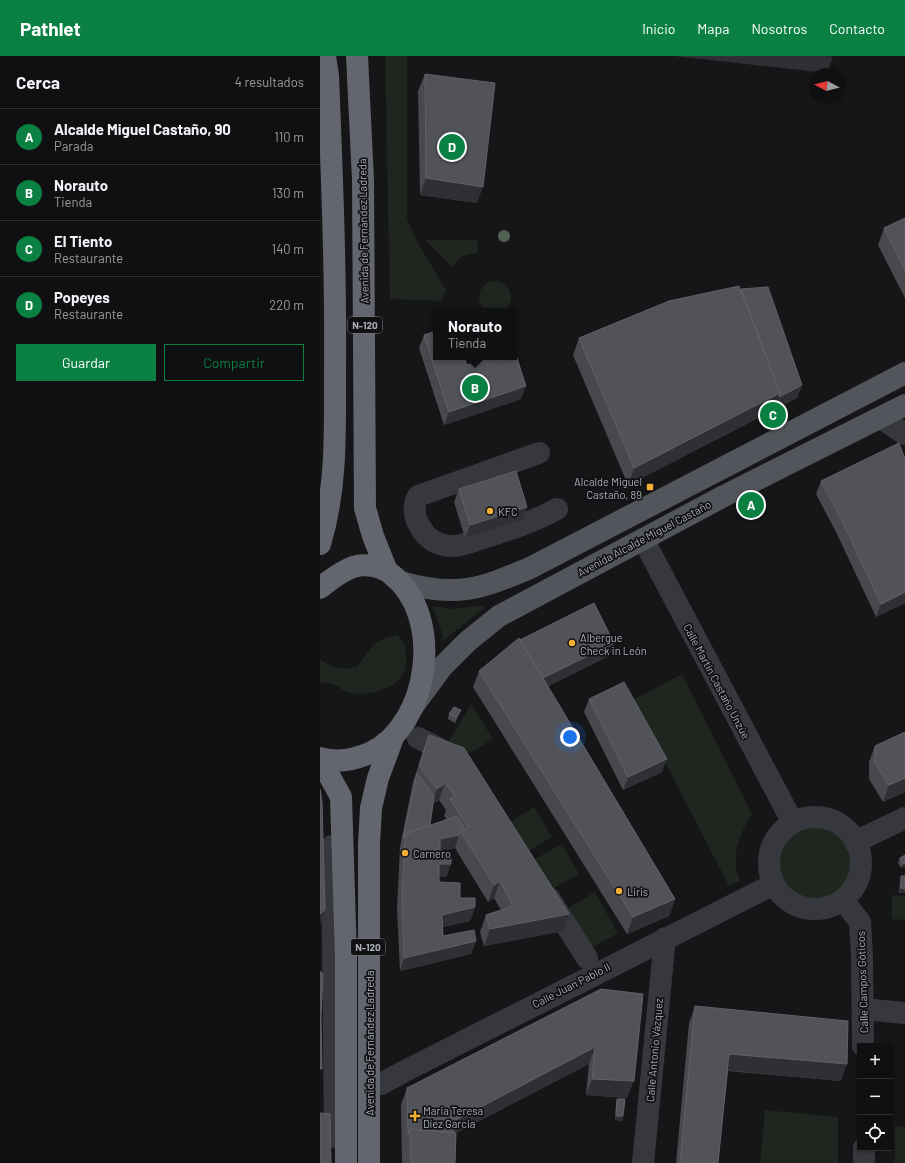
<!DOCTYPE html>
<html lang="es">
<meta charset="utf-8">
<style>
:root{--surface:#101012;--page:#19191b;--text:#f1f3f6;--muted:#9c9d9f;--line:#303032;--accent:#0b8043}
body{margin:0;font-family:Barlow,sans-serif;background:var(--page);color:var(--text)}
.controls{position:absolute;right:12px;bottom:12px;display:grid;overflow:hidden;border-radius:0px;box-shadow:0 1px 3px #0004}
.controls button{width:36px;height:36px;display:grid;place-items:center;padding:0;border:0;border-bottom:1px solid var(--line);background:var(--surface);color:var(--text);font:20px sans-serif}
.compass{position:absolute;left:489px;top:12px;width:36px;height:36px;border-radius:50%;background:var(--surface);box-shadow:0 1px 3px #0004;rotate:277deg}
.you{position:absolute;left:250px;top:681px;width:14px;height:14px;margin:-10px;border:3px solid #fff;border-radius:50%;background:#1a73e8;box-shadow:0 0 0 6px #1a73e833}
.badge{display:grid;place-items:center;width:26px;height:26px;border-radius:50%;background:var(--accent);color:#fff;font-size:13px;font-weight:700}
.pin{position:absolute;translate:-50% -50%;border:2px solid #fff;box-shadow:0 1px 4px #0006}
.popup{position:absolute;left:113px;top:252px;width:84px;height:52px;box-sizing:border-box;display:grid;place-content:center;border-radius:0px;background:var(--surface);filter:drop-shadow(0 1px 3px #0005);font-size:13px;white-space:nowrap;color:var(--muted)}
.popup b{font-size:15px;color:var(--text)}
.popup::after{content:'';position:absolute;left:50%;top:100%;margin-left:-8px;border:8px solid transparent;border-top-color:var(--surface)}
.list{margin:0;padding:0;list-style:none}
h2{display:flex;justify-content:space-between;align-items:center;height:52px;margin:0;padding:0 16px;font-size:17px}
h2 small{font-size:13px;font-weight:400;color:var(--muted)}
.list li{display:grid;grid-template-columns:26px 1fr auto;gap:12px;align-items:center;box-sizing:border-box;height:56px;padding:0 16px;border-top:1px solid var(--line)}
.list b{display:block;font-size:15px;white-space:nowrap}
.list p{margin:0;font-size:13px;white-space:nowrap;color:var(--muted)}
.list em{font-size:13px;font-style:normal;color:var(--muted)}
.actions{display:flex;gap:8px;padding:12px 16px}
.actions a{flex:1;padding:9px 0;border:1px solid var(--accent);border-radius:0px;text-align:center;font-size:14px;color:var(--accent)}
.actions .main{background:var(--accent);color:#fff}
.icon{flex:none;width:22px;height:22px;fill:none;stroke:currentColor;stroke-width:2;stroke-linecap:round;stroke-linejoin:round}
.map{position:relative;flex:none;width:585px;height:1107px;overflow:hidden}
header{display:flex;align-items:center;gap:24px;box-sizing:border-box;height:56px;padding:0 20px;background:var(--accent);color:#fff}
header strong{font-size:19px}
nav{display:flex;gap:22px;margin-inline-start:auto;font-size:14px}
main{display:flex}
aside{flex:1;background:var(--surface)}
.map>svg:first-child{display:block}
.green{fill:#1e261f}
.lines{fill:none;stroke-linecap:round;stroke-linejoin:round}
.minor{stroke:#37383d;stroke-width:22}
.major{stroke:#53555c;stroke-width:22}
.highway{stroke:#63666e;stroke-width:22}
.tree{fill:#506452}
.wall{fill:#47494d;fill-rule:evenodd}
.shaded-wall{fill:#2f3033}
.building{fill:#525359;stroke:#5f6168}
.poi-dot{fill:#f2b134;stroke:#111113;stroke-width:1.5}
.labels{text-anchor:middle;dominant-baseline:central;stroke-width:3.5;stroke-linejoin:round;paint-order:stroke}
.shield{fill:#111113;stroke:#7b7e86;stroke-width:1}
.shield-label{font-size:10px;font-weight:bold;fill:#a8adb8}
.street-label{font-size:11px;fill:#a8adb8;stroke:#111113}
.poi-label{font-size:11px;fill:#a8adb8;stroke:#111113;text-anchor:start}
</style>
<header>
<strong>Pathlet</strong>
<nav><a>Inicio</a><a>Mapa</a><a>Nosotros</a><a>Contacto</a></nav>
</header>
<main>
<aside>
<h2>Cerca<small>4 resultados</small></h2>
<ul class="list">
<li><span class="badge">A</span><div><b>Alcalde Miguel Castaño, 90</b><p>Parada</p></div><em>110 m</em></li>
<li><span class="badge">B</span><div><b>Norauto</b><p>Tienda</p></div><em>130 m</em></li>
<li><span class="badge">C</span><div><b>El Tiento</b><p>Restaurante</p></div><em>140 m</em></li>
<li><span class="badge">D</span><div><b>Popeyes</b><p>Restaurante</p></div><em>220 m</em></li>
</ul>
<div class="actions"><a class="main">Guardar</a><a>Compartir</a></div>
</aside>
<div class="map">
<svg width="585" height="1107" viewBox="0 0 585 1107">
<rect width="100%" height="100%" fill="#161618"/>
<!-- green -->
<path class="green" d="M65 0H87V163L98 187 126 234 121 245 70 243Z
M105 184H158L157 197C144 198 139 201 132 211Z
M159 241a16 16 0 1 1 32 0a16 16 0 1 1-32 0Z
M164 549V552L123 585 121 574 112 550 134 553Z
M77 579 85 588C86 597 88 610 83 618 75 633 46 641 31 637 20 635 14 623 0 628V603C12 612 23 615 37 611 52 593 50 584 77 579Z
M362 618 432 758C419 778 410 802 420 825L409 830 313 644Z
M151 648 173 683 150 697 126 690Z
M214 751 232 781 209 795 190 766Z
M458 807a37 37 0 1 1 74 0a37 37 0 1 1-74 0Z
M242 788 259 818 233 833 215 803Z
M275 836 298 877 268 894 245 854Z
M572 839 585 840V864L572 863Z
M445 1054 518 1061V1107H440Z
M575 1070 585 1071V1107H575Z"/>
<g class="lines">
<!-- minor -->
<path class="minor" d="M561 362 585 378
M219 397 98 440C93 449 94 460 99 469 106 483 118 490 133 490 143 490 153 485 163 482 188 474 213 466 237 453
M323 483 473 767
M98 682 132 699
M449 807a46 46 0 1 1 92 0a46 46 0 1 1-92 0Z
M535 786 585 762
M12 790 15 1081
M229 842 267 902
M523 844 540 866 542 901 543 990
M543 953 585 957
M49 1029 61 1028 83 1016 454 828
M544 1092V1107
M323 1107 345 882"/>
<!-- major -->
<path class="major" d="M81 526C136 542 160 533 210 512L585 317
M94 649 122 611 148 585 179 560 404 440 585 349"/>
<!-- highway -->
<path class="highway" d="M37 0 43 124 45 452 53 480 67 515
M0 488C17 432 15 375 15 317 16 218 12 119 8 20L5 0
M0 532C10 524 22 515 33 511 45 507 61 510 71 518 125 559 110 669 50 697 33 704 18 707 0 702
M0 708 10 721 21 741 26 901V1107
M49 1107V787L51 752 58 722 74 679"/>
</g>
<!-- trees -->
<circle class="tree" cx="184" cy="180" r="6"/>
<!-- wall -->
<path class="wall" d="M105 18 157 147 100 139 98 35Z
M585 162V242L558 189 564 172Z
M421 233 482 329 477 342 308 429 253 299 259 282Z
M104 279 147 309 201 343 124 369 99 292Z
M585 403V547L556 561 517 478 496 438 501 425Z
M139 433 207 451 203 464 145 482 134 446Z
M200 584 294 587 289 600 228 630 355 843 349 860 307 878 153 631 159 615Z
M269 643 342 716 303 734 264 656Z
M141 654 135 667 128 663 129 658Z
M585 676V736L563 746 549 723V706L555 690Z
M109 679 243 875 164 890 160 876 166 859 181 854 174 842 168 846 135 792 120 795V797L131 808 126 821H119V826L140 842 155 851 150 865 123 871V880L156 885 151 898 80 915 77 853 80 791 93 726 103 696ZM119 744 126 754 124 760 127 763 110 769 113 748Z
M585 799V810L581 812 578 807 580 802Z
M581 820 585 837H579L580 825Z
M281 933 307 1042 266 1039 269 1008 136 1077 135 1107H82L81 1049 87 1032Z
M375 950 521 1025 408 1015 398 1107H356L369 967Z
M297 1043 303 1060 302 1065 295 1064 296 1048Z"/>
<!-- shaded-wall -->
<path class="shaded-wall" d="M354 0H507L513 1 507 17Z
M106 122 163 131 157 147 100 139Z
M482 329 477 342 308 429 314 412 460 337Z
M206 330 201 343 124 369 129 356Z
M207 451 203 464 145 482 150 469Z
M585 536V547L556 561 561 548Z
M294 587 289 600 215 636 220 623Z
M347 703 342 716 303 734 308 721Z
M585 722V736L563 746 569 729Z
M125 727 119 744 111 749 117 733Z
M139 779 135 792 115 796 120 783Z
M585 807V810L581 812 583 808Z
M119 808H131L126 821H114Z
M180 825 174 842 168 846 174 829Z
M581 832 585 833V837H579Z
M355 843 349 860 307 878 313 861Z
M155 851 150 865 117 872 122 859Z
M5 854 0 868V858Z
M249 858 243 875 164 890 170 873Z
M156 885 151 898 80 915 84 902Z
M275 991 269 1008 128 1081 134 1065Z
M409 998 527 1008 521 1025 403 1014Z
M272 1023 314 1025 307 1042 266 1039Z
M296 1060H303L302 1065 295 1064Z"/>
<!-- building -->
<path class="building" d="M105 18 175 27 163 131 106 122Z
M585 162V214L564 172Z
M419 230 460 337 314 412 259 282 349 245Z
M448 231 482 329 459 341 460 337 421 233Z
M116 275V301H144L147 309 170 301H194V293L206 330 129 356 104 279Z
M579 387 585 403V536L561 548 522 465 501 425Z
M196 415 207 451 150 469 139 433Z
M274 547 294 587 223 622 200 584Z
M199 582 355 843 313 861 159 615Z
M304 626 347 703 308 721 269 643Z
M134 651 141 654 136 662 129 658Z
M585 676V722L569 729 555 707V690Z
M109 679 144 692 249 858 170 873 166 859 193 850 180 825 174 829 141 776 148 771 130 743 135 740 125 727 117 733 99 709Z
M97 717 114 740 110 769 85 778 83 782Z
M0 733 2 746 5 854 0 858Z
M137 760 145 773 141 776 139 779 120 783V797H131V808H119V826L140 827V842H155V851L122 859 123 880 154 874 156 885 84 902 82 840 85 778Z
M585 799V807L583 808 580 802Z
M581 820H585V833L581 832Z
M0 915 3 918 1 961 2 1013H0Z
M281 933 323 938 314 1025 272 1023 275 991 134 1065V1077L90 1073 88 1078 87 1032Z
M375 950 528 965 527 1008 409 998 398 1107H360Z
M297 1043H305L303 1060H296Z
M0 1057 10 1058 11 1107H0Z
M90 1073 136 1077 135 1107H91Z"/>
<!-- markers -->
<g class="poi-dot">
<rect x="326" y="427" width="8" height="8" rx="2"/>
<circle cx="170" cy="455" r="4"/>
<circle cx="252" cy="587" r="4"/>
<circle cx="85" cy="797" r="4"/>
<circle cx="299" cy="835" r="4"/>
<path d="M93 1054h4v4h4v4h-4v4h-4v-4h-4v-4h4z"/>
</g>
<g class="labels">
<!-- shield labels -->
<g class="shield">
<rect x="28" y="261" width="34" height="16" rx="3"/>
<rect x="31" y="883" width="34" height="16" rx="3"/>
</g>
<g class="shield-label">
<text x="45" y="269">N-120</text>
<text x="48" y="891">N-120</text>
</g>
<!-- street labels -->
<g class="street-label">
<text transform="translate(43 175) rotate(-91)">Avenida de Fernández Ladreda</text>
<text transform="translate(324 482) rotate(-28)">Avenida Alcalde Miguel Castaño</text>
<text transform="translate(397 625) rotate(62)">Calle Martín Castaño Unzúe</text>
<text transform="translate(542 926) rotate(-92)">Calle Campos Góticos</text>
<text transform="translate(251 929) rotate(-27)">Calle Juan Pablo II</text>
<text transform="translate(49 987) rotate(-90)">Avenida de Fernández Ladreda</text>
<text transform="translate(334 994) rotate(-85)">Calle Antonio Vázquez</text>
</g>
<!-- poi labels -->
<g class="poi-label">
<text x="322" y="425" text-anchor="end">Alcalde Miguel<tspan x="322" dy="13">Castaño, 89</tspan></text>
<text x="178" y="455">KFC</text>
<text x="260" y="581">Albergue<tspan x="260" dy="13">Check in León</tspan></text>
<text x="93" y="797">Carnero</text>
<text x="307" y="835">Liris</text>
<text x="103" y="1054">Maria Teresa<tspan x="103" dy="13">Díez Garcia</tspan></text>
</g>
</g>
</svg>
<div class="controls">
<button>+</button>
<button>−</button>
<button><svg class="icon" aria-label="locate" viewBox="0 0 24 24"><circle cx="12" cy="12" r="6"/><path d="M12 2v4M12 18v4M2 12h4M18 12h4"/></svg></button>
</div>
<svg class="compass" viewBox="-18 -18 36 36"><path d="M0-13l5 13h-10z" fill="#e53935"/><path d="M0 13l5-13h-10z" fill="#9c9d9f"/></svg>
<div class="you"></div>
<div class="pin badge" style="left:431px;top:449px">A</div>
<div class="pin badge" style="left:155px;top:332px">B</div>
<div class="popup"><b>Norauto</b>Tienda</div>
<div class="pin badge" style="left:453px;top:359px">C</div>
<div class="pin badge" style="left:132px;top:91px">D</div>
</div>
</main>
